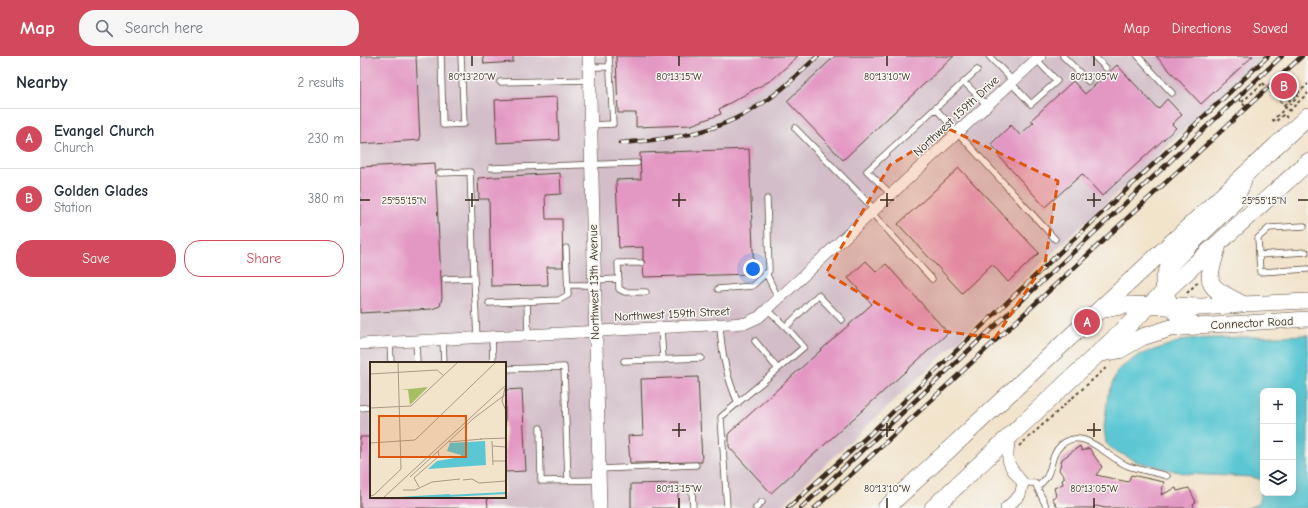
<!DOCTYPE html>
<meta charset="utf-8">
<style>
:root{--surface:#fff;--page:#f6f6f7;--text:#1f2937;--muted:#747a83;--line:#e0e1e3;--accent:#d1495b}
body{margin:0;font-family:"Comic Neue",sans-serif;background:var(--page);color:var(--text)}
.controls{position:absolute;right:12px;bottom:12px;display:grid;overflow:hidden;border-radius:8px;box-shadow:0 4px 16px #0002}
.controls button{width:36px;height:36px;display:grid;place-items:center;padding:0;border:0;border-bottom:1px solid var(--line);background:var(--surface);color:var(--text);font:20px sans-serif}
.you{position:absolute;left:393px;top:213px;width:14px;height:14px;margin:-10px;border:3px solid #fff;border-radius:50%;background:#1a73e8;box-shadow:0 0 0 6px #1a73e833}
.badge{display:grid;place-items:center;width:26px;height:26px;border-radius:50%;background:var(--accent);color:#fff;font-size:13px;font-weight:700}
.pin{position:absolute;translate:-50% -50%;border:2px solid #fff;box-shadow:0 1px 4px #0006}
.list{margin:0;padding:0;list-style:none}
h2{display:flex;justify-content:space-between;align-items:center;height:52px;margin:0;padding:0 16px;font-size:17px}
h2 small{font-size:13px;font-weight:400;color:var(--muted)}
.list li{display:grid;grid-template-columns:26px 1fr auto;gap:12px;align-items:center;box-sizing:border-box;height:60px;padding:0 16px;border-top:1px solid var(--line)}
.list b{display:block;font-size:15px;white-space:nowrap}
.list p{margin:0;font-size:13px;white-space:nowrap;color:var(--muted)}
.list em{font-size:13px;font-style:normal;color:var(--muted)}
.actions{display:flex;gap:8px;padding:12px 16px}
.actions a{flex:1;padding:9px 0;border:1px solid var(--accent);border-radius:16px;text-align:center;font-size:14px;color:var(--accent)}
.actions .main{background:var(--accent);color:#fff}
.icon{flex:none;width:22px;height:22px;fill:none;stroke:currentColor;stroke-width:2;stroke-linecap:round;stroke-linejoin:round}
.map{position:relative;flex:none;width:948px;height:452px;overflow:hidden}
header{display:flex;align-items:center;gap:24px;box-sizing:border-box;height:56px;padding:0 20px;background:var(--accent);color:#fff}
header strong{font-size:19px}
nav{display:flex;gap:22px;margin-inline-start:auto;font-size:14px}
.search{width:280px;height:36px;background:var(--page);display:flex;align-items:center;gap:10px;box-sizing:border-box;padding:0 14px;border-radius:16px;color:var(--muted);font-size:15px}
main{display:flex}
aside{flex:1;background:var(--surface)}
.map>svg:first-child{display:block}
.industrial{fill:#d2bdc8;fill-rule:evenodd}
.water{fill:#5bc7d3;stroke:#4b7878}
.building{fill:#e397c3}
.lines{fill:none;stroke-linecap:round;stroke-linejoin:round}
.service-casing{stroke:#564638;stroke-width:7}
.minor-casing{stroke:#564638;stroke-width:12}
.tertiary-casing{stroke:#564638;stroke-width:14}
.secondary-casing{stroke:#564638;stroke-width:16}
.primary-casing{stroke:#564638;stroke-width:18}
.path{stroke:#564638;stroke-width:2;stroke-dasharray:3 3;stroke-linecap:butt}
.service{stroke:#fff;stroke-width:5.5}
.minor{stroke:#fff;stroke-width:11}
.tertiary{stroke:#fff;stroke-width:13}
.secondary{stroke:#fff;stroke-width:15}
.primary{stroke:#fff;stroke-width:17}
.rail-casing{stroke:#3b2a1e;stroke-width:4.5}
.rail{stroke:#f6f6f2;stroke-width:3;stroke-dasharray:9;stroke-linecap:butt}
.path-bridge{stroke:#564638;stroke-width:2;stroke-dasharray:3 3;stroke-linecap:butt}
.marked{fill:#df570d;fill-opacity:0.2;stroke:#df570d;stroke-width:3;stroke-dasharray:8 5;stroke-linejoin:round}
.ticks{fill:none;stroke:#3b2a1e;stroke-width:1.5}
.labels{text-anchor:middle;dominant-baseline:central;stroke-width:3;stroke-linejoin:round;paint-order:stroke}
.street-label{font-size:12px;fill:#3b2a1e;stroke:#f6f6f2}
.inset-river{fill:none;stroke:#5bc7d3;stroke-width:2}
.inset-road{fill:none;stroke:#a99986;stroke-width:1}
.view{fill:#df570d;fill-opacity:0.15;stroke:#df570d;stroke-width:2}
.inset-edge{fill:none;stroke:#3b2a1e;stroke-width:2}
.ticks-label{font-size:10px;text-anchor:middle;fill:#3b2a1e;stroke:#f6f6f2;stroke-width:3;stroke-linejoin:round;paint-order:stroke}
</style>
<header>
<strong>Map</strong>
<div class="search"><svg class="icon" aria-label="search" viewBox="0 0 24 24"><circle cx="10" cy="10" r="6"/><path d="M15 15l6 6"/></svg>Search here</div>
<nav><a>Map</a><a>Directions</a><a>Saved</a></nav>
</header>
<main>
<aside>
<h2>Nearby<small>2 results</small></h2>
<ul class="list">
<li><span class="badge">A</span><div><b>Evangel Church</b><p>Church</p></div><em>230 m</em></li>
<li><span class="badge">B</span><div><b>Golden Glades</b><p>Station</p></div><em>380 m</em></li>
</ul>
<div class="actions"><a class="main">Save</a><a>Share</a></div>
</aside>
<div class="map">
<svg width="948" height="452" viewBox="0 0 948 452">
<rect width="100%" height="100%" fill="#f6f6f2"/>
<filter id="ink" filterUnits="userSpaceOnUse"><feTurbulence type="fractalNoise" baseFrequency=".025" numOctaves="2"/><feDisplacementMap in="SourceGraphic" scale="8" xChannelSelector="R" yChannelSelector="G"/><feConvolveMatrix kernelMatrix="1 2 1 2 8 2 1 2 1" color-interpolation-filters="sRGB"/></filter>
<filter id="wash" filterUnits="userSpaceOnUse"><feTurbulence type="fractalNoise" baseFrequency=".012" numOctaves="4" result="noise"/><feDisplacementMap in="SourceGraphic" scale="16" xChannelSelector="R" yChannelSelector="G"/><feGaussianBlur stdDeviation="0.9" result="paint"/><feColorMatrix in="noise" values="0 0 0 0 0 0 0 0 0 0 0 0 0 0 0 0 0 1.4 0 .05"/><feComposite in="paint" operator="in"/></filter>
<g filter="url(#wash)">
<rect width="100%" height="100%" fill="#f2e3cb"/>
<!-- industrial -->
<path class="industrial" d="M0 0H904L419 452H0ZM11 307H145V441H11Z"/>
<!-- water -->
<path class="water" d="M948 279V452H888L898 448 903 431V437H933V335H903V427L902 424 892 421 827 418 778 406 752 393 746 387 744 371 748 338 758 314 779 299 827 283Z"/>
<g id="blocks">
<!-- building -->
<path class="building" d="M0 0H56L60 84 0 88Z
M123 0H153V6L124 8Z
M256 0H438L413 23 359 53 361 58 331 69 276 71V57H258Z
M475 0H594L483 104 427 45Z
M796 0H893L841 48Z
M757 9 798 53 807 43 822 59 812 68 816 72 742 140 722 118 685 151 638 99 640 98 631 88 651 69 660 79 674 66 671 64 713 25 725 38Z
M197 41 199 84 137 87 135 44Z
M389 93 394 218 284 221 283 210 285 207 283 203V191L259 192 256 124 281 123 280 97Z
M75 107 82 242 80 250 72 253 0 257V111Z
M599 112 679 197 648 226 632 208 602 237 538 168Z
M200 117 201 138 185 139 186 163H202L203 211H187L188 229 131 230 129 143H119L118 122Z
M506 205 517 216 526 208 588 277 411 437 369 391V377L512 248 488 222Z
M338 321 342 406 270 407 268 380 283 379 281 323Z
M162 333 166 415 145 416V334Z
M0 381H11V441H127L128 452H0Z
M720 390 722 395 729 392 742 411 736 419 768 426 771 419 804 426 801 439 816 432 817 435 829 432 836 446 833 448 834 452H745L736 450 733 452H698L692 442 696 440 694 432 703 428 702 424 705 422 699 414 702 403Z
M318 427V452H271V428Z"/>
</g>
</g>
<g filter="url(#ink)">
<use href="#blocks" fill-opacity="0" stroke="#564638" stroke-width="1"/>
<g class="lines">
<!-- service casing -->
<g class="service-casing">
<path id="service" d="M81 0 83 69 104 68 101 0
M629 0 653 25
M703 0 728 25
M734 0 746 12
M778 0 812 37
M229 11H250
M140 26 229 24
M604 26 627 49
M651 27 671 48 697 25 676 3
M575 52 695 183
M231 69 253 68 249 0
M435 72 514 153
M131 112 277 107
M80 117 110 116 114 222
M531 138 507 115 617 14
M511 156 572 223
M944 170 909 172 898 182 900 216 948 213
M899 199 946 196
M281 207H258L259 233 265 236H286
M406 217 418 242
M85 223 114 222 117 282
M234 224 259 223
M208 229H234
M358 233 392 230 409 215 407 143
M167 245 168 279
M129 247 199 244 208 239 206 192
M407 253 426 271 458 239 482 264
M360 268C361 295 367 322 378 347
M301 272 303 304
M132 281 133 307
M83 284 84 307
M56 285 57 307
M395 285 418 313
M30 286 31 307
M264 305 341 302
M145 313 204 311 208 424
M0 352 11 351
M180 372 181 425 239 424
M239 413 336 409
M663 427H675L687 452
M678 431C680 428 684 425 686 422 693 411 690 400 701 389 724 369 747 402 768 410 780 414 794 416 807 420
M332 434 333 452
M367 452 361 361 444 291 426 271
M396 452 402 446"/>
</g>
<!-- minor casing -->
<g class="minor-casing">
<path id="minor" d="M0 288 386 267 399 261 680 0
M646 452 660 439 663 427C646 407 646 406 650 380"/>
</g>
<!-- tertiary casing -->
<g class="tertiary-casing">
<path id="tertiary" d="M229 0 240 452"/>
</g>
<!-- secondary casing -->
<g class="secondary-casing">
<path id="secondary" d="M882 248 948 245
M836 270 948 263"/>
</g>
<!-- primary casing -->
<g class="primary-casing">
<path id="primary" d="M858 188C847 229 842 228 882 248
M740 254 766 249 842 251 882 248
M836 270 818 259 810 249 805 237 804 224 810 208 874 146 883 125
M742 297 759 294 782 281 811 272 836 270
M526 452 948 60
M573 452 791 248 948 106"/>
</g>
<!-- path -->
<path class="path" d="M925 26 937 38 948 28
M879 43 885 50
M882 46 903 27
M924 49 937 38
M929 55 948 37
M927 62 924 58 915 66 913 64 938 40 937 38
M827 237 838 226
M659 390 748 310"/>
<!-- service -->
<use href="#service" class="service"/>
<!-- minor -->
<use href="#minor" class="minor"/>
<!-- tertiary -->
<use href="#tertiary" class="tertiary"/>
<!-- secondary -->
<use href="#secondary" class="secondary"/>
<!-- primary -->
<use href="#primary" class="primary"/>
<!-- rail casing -->
<g class="rail-casing">
<path id="rail" d="M260 87C315 83 361 77 407 44 426 32 441 15 458 0
M428 452 510 378 625 267 908 0
M441 452 922 0
M455 452 942 0"/>
</g>
<!-- rail -->
<use href="#rail" class="rail"/>
<!-- path-bridge -->
<path class="path-bridge" d="M903 27 929 55"/>
</g>
</g>
<!-- marked area -->
<path class="marked" d="M589 73 698 125 685 207 635 282 558 272 466 217 530 109Z"/>
<!-- ticks -->
<path class="ticks" d="M112 0V10M319 0V10M527 0V10M734 0V10M112 137V151M319 137V151M527 137V151M734 137V151M0 144H10M105 144H119M312 144H326M520 144H534M727 144H741M938 144H948M319 367V381M527 367V381M734 367V381M312 374H326M520 374H534M727 374H741M319 442V452M527 442V452M734 442V452"/>
<g class="labels">
<!-- street labels -->
<g class="street-label">
<text transform="translate(596 60) rotate(-43)">Northwest 159th Drive</text>
<text transform="translate(234 226) rotate(-91)">Northwest 13th Avenue</text>
<text transform="translate(312 258) rotate(-3)">Northwest 159th Street</text>
<text transform="translate(892 267) rotate(-3)">Connector Road</text>
</g>
</g>
<!-- overview -->
<g transform="translate(10 306)">
<rect width="136" height="136" fill="#f2e3cb"/>
<path d="M63 20 40 43 38 28H30L58 25Z" fill="#a8be63"/>
<path d="M115 79 116 103 58 107 67 99 91 95V93L77 89 80 81ZM80 132V136H22L28 135Z" fill="#5bc7d3"/>
<path class="inset-river" d="M78 134 136 131"/>
<path class="inset-road" d="M0 12 67 8 73 13M135 26 132 39 136 49M0 46 41 44 88 0M110 77 136 76M122 79 123 103M79 80 112 77M0 81 45 78 126 0M123 84 136 85M123 99H136M40 115 104 56 136 32M93 118 102 117 109 121 136 119M49 125 44 116 69 94 68 89M33 128H45L62 120 90 117M0 134 4 133 31 107 28 0M13 136 136 23"/>
<path class="view" d="M9 54H96V95H9Z"/>
<rect width="136" height="136" class="inset-edge"/>
</g>
<g class="ticks-label">
<text x="112" y="24">80°13'20"W</text>
<text x="319" y="24">80°13'15"W</text>
<text x="527" y="24">80°13'10"W</text>
<text x="734" y="24">80°13'05"W</text>
<text x="44" y="148">25°55'15"N</text>
<text x="904" y="148">25°55'15"N</text>
<text x="319" y="436">80°13'15"W</text>
<text x="527" y="436">80°13'10"W</text>
<text x="734" y="436">80°13'05"W</text>
</g>
</svg>
<div class="controls">
<button>+</button>
<button>−</button>
<button><svg class="icon" aria-label="layers" viewBox="0 0 24 24"><path d="M12 4l9 5-9 5-9-5zM3 14l9 5 9-5"/></svg></button>
</div>
<div class="you"></div>
<div class="pin badge" style="left:727px;top:266px">A</div>
<div class="pin badge" style="left:924px;top:30px">B</div>
</div>
</main>
